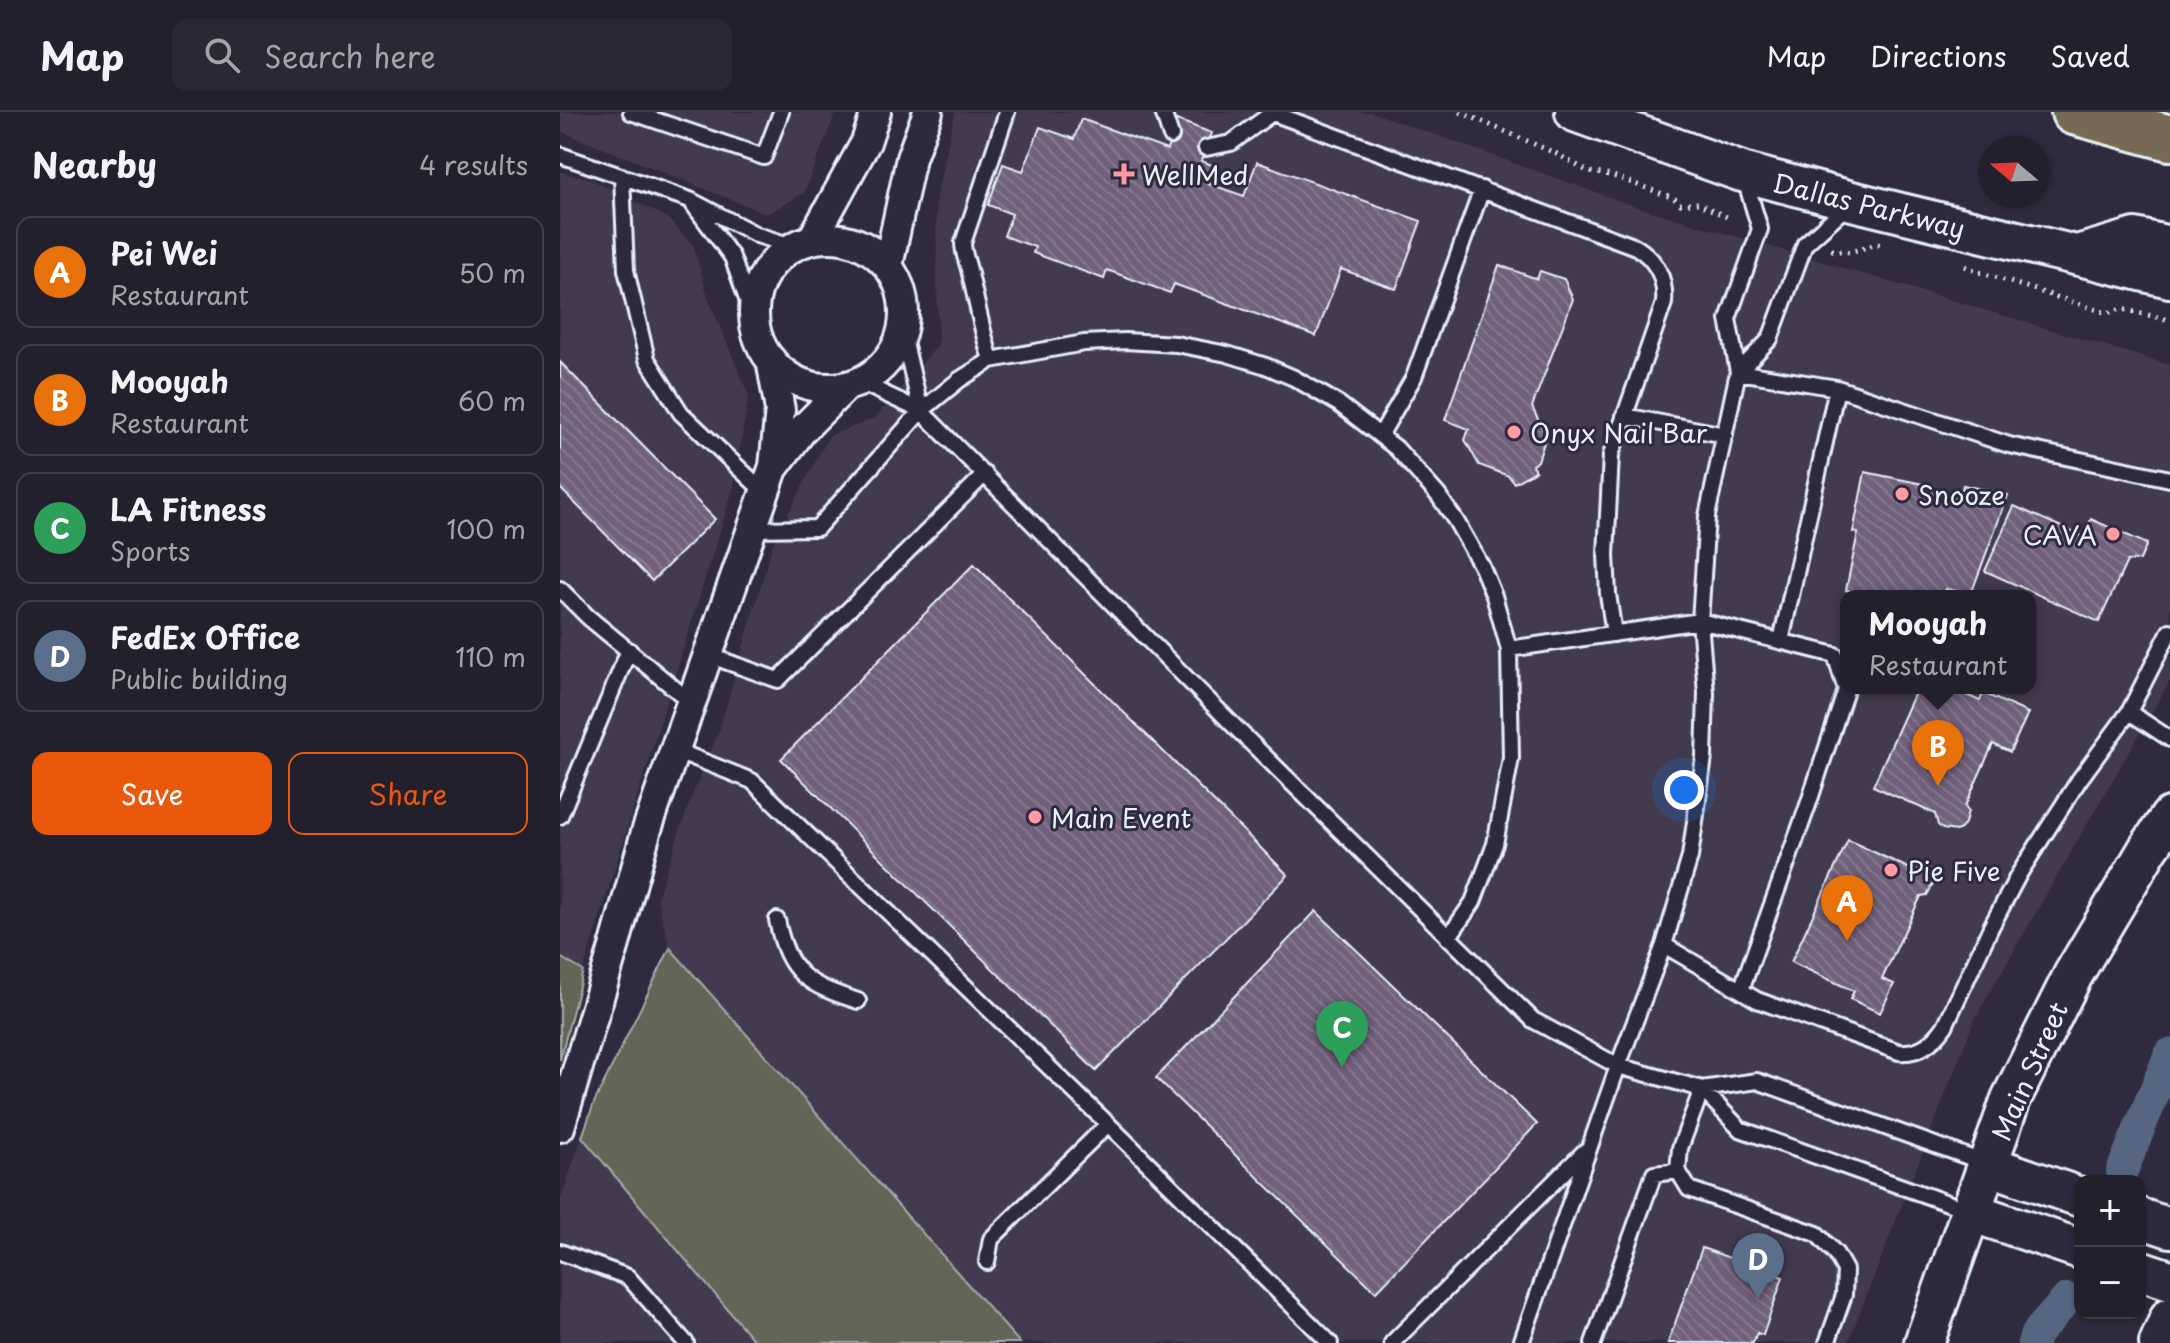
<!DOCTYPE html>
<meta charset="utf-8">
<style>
:root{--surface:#23202e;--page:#2b2836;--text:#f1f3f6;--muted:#a3a3aa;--line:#403e4a;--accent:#ea580c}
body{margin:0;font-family:"Playpen Sans",sans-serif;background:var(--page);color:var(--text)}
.controls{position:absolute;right:24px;bottom:24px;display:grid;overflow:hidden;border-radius:16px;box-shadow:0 2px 6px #0004}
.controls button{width:72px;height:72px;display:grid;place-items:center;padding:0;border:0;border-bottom:2px solid var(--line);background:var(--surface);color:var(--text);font:40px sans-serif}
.compass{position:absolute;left:1418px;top:24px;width:72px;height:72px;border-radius:50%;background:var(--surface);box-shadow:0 2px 6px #0004;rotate:289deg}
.you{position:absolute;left:1124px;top:678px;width:28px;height:28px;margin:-20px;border:6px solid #fff;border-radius:50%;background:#1a73e8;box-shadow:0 0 0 12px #1a73e833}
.badge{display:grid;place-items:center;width:52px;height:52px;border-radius:50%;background:var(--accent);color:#fff;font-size:26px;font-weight:700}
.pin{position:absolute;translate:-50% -66px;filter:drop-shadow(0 2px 4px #0008)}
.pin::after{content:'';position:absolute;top:42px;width:28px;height:24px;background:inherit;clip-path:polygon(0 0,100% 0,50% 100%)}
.popup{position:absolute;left:1280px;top:478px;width:196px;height:104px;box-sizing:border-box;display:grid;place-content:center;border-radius:16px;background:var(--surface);filter:drop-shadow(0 2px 6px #0005);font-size:26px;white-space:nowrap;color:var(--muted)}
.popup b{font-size:30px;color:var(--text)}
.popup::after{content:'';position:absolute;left:50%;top:100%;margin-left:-16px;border:16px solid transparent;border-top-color:var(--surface)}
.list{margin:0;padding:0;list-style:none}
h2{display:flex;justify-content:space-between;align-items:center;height:104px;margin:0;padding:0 32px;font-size:34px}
h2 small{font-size:26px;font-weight:400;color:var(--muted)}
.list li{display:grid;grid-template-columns:52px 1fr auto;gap:24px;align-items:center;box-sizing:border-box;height:112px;margin:0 16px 16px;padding:0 16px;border:2px solid var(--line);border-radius:16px}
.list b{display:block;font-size:30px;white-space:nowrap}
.list p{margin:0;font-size:26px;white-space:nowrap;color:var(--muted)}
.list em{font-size:26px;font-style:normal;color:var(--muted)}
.actions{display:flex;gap:16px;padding:24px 32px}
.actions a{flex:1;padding:18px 0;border:2px solid var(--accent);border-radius:16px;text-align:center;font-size:28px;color:var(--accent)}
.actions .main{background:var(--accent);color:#fff}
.icon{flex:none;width:44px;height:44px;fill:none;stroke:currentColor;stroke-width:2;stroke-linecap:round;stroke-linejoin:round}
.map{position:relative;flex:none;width:1610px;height:1231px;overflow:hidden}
header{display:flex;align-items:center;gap:48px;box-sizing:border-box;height:112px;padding:0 40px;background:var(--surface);border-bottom:2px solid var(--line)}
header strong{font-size:38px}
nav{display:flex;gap:44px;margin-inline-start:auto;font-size:28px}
.search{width:560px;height:72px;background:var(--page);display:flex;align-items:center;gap:20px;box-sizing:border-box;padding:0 28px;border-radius:16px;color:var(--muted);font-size:30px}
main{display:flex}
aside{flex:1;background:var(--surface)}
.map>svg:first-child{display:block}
.built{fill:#433a50;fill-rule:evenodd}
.green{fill:#646557;stroke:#a6aba8;stroke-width:2}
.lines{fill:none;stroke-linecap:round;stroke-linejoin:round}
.canal{stroke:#576681;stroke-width:32}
.building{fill:url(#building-back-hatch);stroke:#e8f1f8;stroke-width:2}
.lane-casing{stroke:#e8f1f8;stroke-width:20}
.street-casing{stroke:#e8f1f8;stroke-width:34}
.secondary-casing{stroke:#e8f1f8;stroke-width:44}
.highway-casing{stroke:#e8f1f8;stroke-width:50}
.path{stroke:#e8f1f8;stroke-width:5;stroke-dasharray:2 6;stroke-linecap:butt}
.lane{stroke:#2f2a3d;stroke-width:14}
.street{stroke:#2f2a3d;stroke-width:28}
.secondary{stroke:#2f2a3d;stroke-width:38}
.highway{stroke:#776a54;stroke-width:44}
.poi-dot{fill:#ff9aa2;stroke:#2f2a3d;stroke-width:3}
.labels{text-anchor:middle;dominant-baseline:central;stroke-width:6;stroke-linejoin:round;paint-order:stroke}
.poi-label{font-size:26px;fill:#e8f1f8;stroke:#2f2a3d;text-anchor:start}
.street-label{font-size:26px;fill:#e8f1f8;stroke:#2f2a3d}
</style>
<header>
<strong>Map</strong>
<div class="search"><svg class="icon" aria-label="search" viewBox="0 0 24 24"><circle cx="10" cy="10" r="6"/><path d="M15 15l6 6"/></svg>Search here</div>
<nav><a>Map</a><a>Directions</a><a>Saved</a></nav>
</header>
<main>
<aside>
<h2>Nearby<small>4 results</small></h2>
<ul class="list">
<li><span class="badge" style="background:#e8710a">A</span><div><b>Pei Wei</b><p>Restaurant</p></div><em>50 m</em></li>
<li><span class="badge" style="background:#e8710a">B</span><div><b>Mooyah</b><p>Restaurant</p></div><em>60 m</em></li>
<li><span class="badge" style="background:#2e9e5b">C</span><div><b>LA Fitness</b><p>Sports</p></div><em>100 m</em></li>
<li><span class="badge" style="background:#5c6f8a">D</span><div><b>FedEx Office</b><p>Public building</p></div><em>110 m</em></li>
</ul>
<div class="actions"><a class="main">Save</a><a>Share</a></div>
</aside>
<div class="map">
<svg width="1610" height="1231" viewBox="0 0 1610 1231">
<defs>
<pattern id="building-back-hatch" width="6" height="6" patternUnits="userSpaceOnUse" patternTransform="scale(2)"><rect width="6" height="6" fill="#71617c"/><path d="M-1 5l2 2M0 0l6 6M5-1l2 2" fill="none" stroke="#85788f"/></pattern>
</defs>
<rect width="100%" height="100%" fill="#2f2a3d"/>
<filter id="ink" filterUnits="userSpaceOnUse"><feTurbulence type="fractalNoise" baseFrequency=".0125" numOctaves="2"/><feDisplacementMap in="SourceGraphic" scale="16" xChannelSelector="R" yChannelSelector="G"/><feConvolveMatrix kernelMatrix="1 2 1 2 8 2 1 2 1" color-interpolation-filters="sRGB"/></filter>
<g filter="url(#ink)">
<!-- built -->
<path class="built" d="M0 0H276L244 81 207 102 0 19Z
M395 0H811L1074 94 1610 253V569L1415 906 1288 1231H460L110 836 97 786 131 686 159 619 213 431 269 324 315 306 378 233 376 85ZM1286 484H1470V576H1286Z
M0 60 28 66 106 105 133 133 150 191 189 283 173 377 23 859 0 845Z
M22 1025 196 1231H0V1089Z"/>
<!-- green -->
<path class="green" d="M110 836 460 1231H196L22 1025 34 991Z
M0 845 23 859 0 948Z"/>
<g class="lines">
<!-- canal -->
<path class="canal" d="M1562 1059 1610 942
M1473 1231 1476 1222 1507 1187"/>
</g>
<!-- building -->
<path class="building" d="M521 7 607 38 617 8 652 21 641 49 655 54 649 72 684 84 697 50 861 109 836 177 781 157 756 224 614 172 610 181 547 158 544 167 473 141 475 135 444 124 452 102 428 93 443 52 463 59 480 15 514 27Z
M939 153 977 167 980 159 1004 167 1013 187 972 295 986 324 978 349 972 353 976 359 954 371 949 364 919 353 905 328 909 317 885 308Z
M0 250 155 407 92 469 0 376Z
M1305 360 1373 374 1371 382 1400 387 1403 373 1448 383 1411 482 1386 477 1384 484H1314L1286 478 1298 421 1293 420Z
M1454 394 1524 425 1531 407 1587 432 1580 448 1567 449 1539 510 1425 459Z
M414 452 728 763 536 959 221 647Z
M1357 576H1390L1420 589 1423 581 1468 601 1450 640 1433 632 1405 694 1408 699 1405 711 1401 717 1396 719 1383 717 1378 713 1375 702 1313 674Z
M1288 728 1348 756 1351 753 1364 752 1373 761 1376 767 1367 783 1361 784 1322 867 1334 872 1320 901 1290 887 1294 879 1231 850Z
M756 799 977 1012 816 1180 596 966Z
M1142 1136 1223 1165 1203 1223 1197 1221 1193 1231H1108Z"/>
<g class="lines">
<!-- lane casing -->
<g class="lane-casing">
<path id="lane" d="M71 0 204 45 221 0
M603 0 611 24
M710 0 1076 135C1097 148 1106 168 1104 191L1051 343 1046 443 1048 482 1054 522
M646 36 671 31 712 1
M0 43 130 88 197 123 235 135
M62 64 66 158 87 247 121 301 205 381
M133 92 172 145 195 210
M342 218 361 299
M431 248C422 219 417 191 410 162 408 151 403 142 403 131L447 0
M1178 260 1277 276 1221 529
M1178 260 1210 227 1245 132 1287 94
M300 270 361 299 679 619 973 908 1058 954 1142 977 1197 969 1428 1052
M1277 276 1449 333 1610 367
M1064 304 1165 323
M821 322 854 265 922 77
M193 417 257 416 361 299 399 268 431 248 524 231 565 229 616 232 667 242 706 254 734 266 779 292 836 336 878 383 896 409 922 455 934 484 949 537 951 646 935 732 913 790 888 826
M0 477 28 505 132 591
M949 537 1140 509 1275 543 1286 578 1247 696 1181 878
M148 543 218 568 425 362
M1569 600 1610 519
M115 638 192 669 548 1012 770 1231
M0 704 69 538
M217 808C228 862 247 873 298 889
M1104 833 1197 888 1339 940C1360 942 1374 930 1385 914L1431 815 1459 762 1519 668 1569 600 1610 627
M1142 977 1120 1036 1118 1059 1129 1077 1257 1122 1276 1142 1285 1158 1284 1183 1267 1231
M1142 977 1180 1017 1410 1099
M0 1140 68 1165 126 1231
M427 1150 431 1127 548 1012
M832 1231 1025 1039
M961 1231 1058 954 1104 833 1130 745 1144 645 1146 581 1140 509 1147 404 1178 260 1168 207 1200 117 1184 64
M1033 1231 1094 1062 1118 1059"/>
</g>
<!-- street casing -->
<g class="street-casing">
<path id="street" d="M194 201a75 75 0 1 1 150 0a75 75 0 1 1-150 0Z
M252 128 306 30 316 0
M328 154 351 46 368 0
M215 354 243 317 286 274
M0 1015 55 832 86 720 214 354 220 298 211 248"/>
</g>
<!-- secondary casing -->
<g class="secondary-casing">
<path id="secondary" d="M1015 0 1182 60 1292 89 1610 166
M1517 143 1575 126 1610 134
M1428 1053 1520 1085
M1411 1100 1520 1137
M1580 1106 1610 1116
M1580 1158 1610 1168
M1364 1231 1451 987 1513 863 1588 737 1610 705
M1599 1231 1610 1205"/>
</g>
<!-- highway casing -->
<g class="highway-casing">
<path id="highway" d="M1514 0 1610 26"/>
</g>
<!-- path -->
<path class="path" d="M900 0 995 41 1029 60 1050 63 1114 86 1120 92 1138 91 1167 105
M1271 138 1290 140 1317 132 1322 133
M1405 154 1419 160 1547 201 1562 197 1610 208"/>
<!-- lane -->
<use href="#lane" class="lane"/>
<!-- street -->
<use href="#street" class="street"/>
<!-- secondary -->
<use href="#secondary" class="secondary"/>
<!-- highway -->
<use href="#highway" class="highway"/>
</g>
</g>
<!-- markers -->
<g class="poi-dot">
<path d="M560 50h8v8h8v8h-8v8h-8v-8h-8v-8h8z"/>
<circle cx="954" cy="320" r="8"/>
<circle cx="1342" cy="382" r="8"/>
<circle cx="1553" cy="422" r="8"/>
<circle cx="475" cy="705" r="8"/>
<circle cx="1331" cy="758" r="8"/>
</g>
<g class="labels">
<!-- poi labels -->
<g class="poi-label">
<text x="582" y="62">WellMed</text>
<text x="970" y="320">Onyx Nail Bar</text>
<text x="1358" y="382">Snooze</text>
<text x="1537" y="422" text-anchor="end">CAVA</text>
<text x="491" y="705">Main Event</text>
<text x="1347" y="758">Pie Five</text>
</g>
<!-- street labels -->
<g class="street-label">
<text transform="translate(1309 93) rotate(14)">Dallas Parkway</text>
<text transform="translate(1469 959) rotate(-66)">Main Street</text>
</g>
</g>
</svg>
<div class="controls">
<button>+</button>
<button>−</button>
</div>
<svg class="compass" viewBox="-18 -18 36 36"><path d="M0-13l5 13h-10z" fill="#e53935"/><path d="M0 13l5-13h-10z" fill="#a3a3aa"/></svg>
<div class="you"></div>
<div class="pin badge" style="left:1287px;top:829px;background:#e8710a">A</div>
<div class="pin badge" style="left:1378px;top:674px;background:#e8710a">B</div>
<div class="popup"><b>Mooyah</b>Restaurant</div>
<div class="pin badge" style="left:782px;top:955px;background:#2e9e5b">C</div>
<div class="pin badge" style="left:1198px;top:1187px;background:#5c6f8a">D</div>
</div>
</main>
